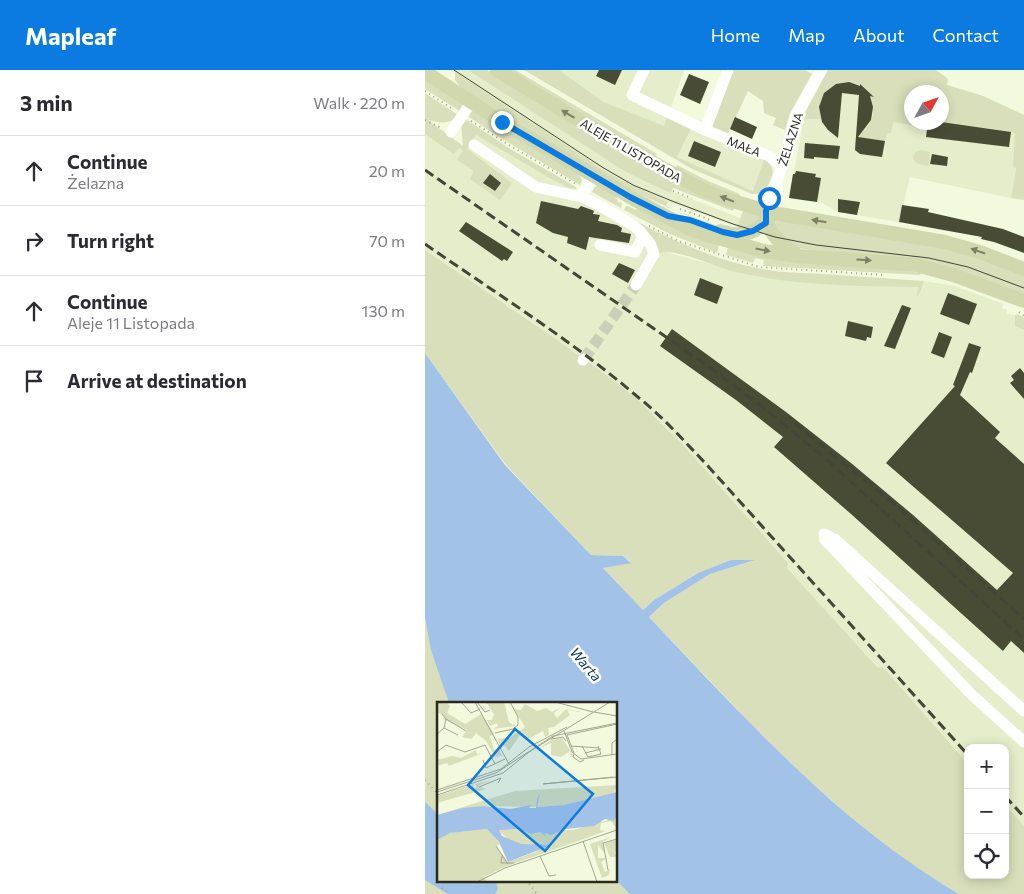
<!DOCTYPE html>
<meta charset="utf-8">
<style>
:root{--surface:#fff;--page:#f2f2f3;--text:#2b2b33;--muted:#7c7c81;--line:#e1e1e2;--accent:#0b7be2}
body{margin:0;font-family:Commissioner,sans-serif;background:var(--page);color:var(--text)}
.controls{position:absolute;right:15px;bottom:15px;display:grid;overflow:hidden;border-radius:10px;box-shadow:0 2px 12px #0003}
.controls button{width:45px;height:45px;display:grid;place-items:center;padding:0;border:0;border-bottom:1px solid var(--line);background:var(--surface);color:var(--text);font:25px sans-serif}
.compass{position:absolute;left:479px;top:15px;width:45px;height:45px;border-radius:50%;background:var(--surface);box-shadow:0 2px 12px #0003;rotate:50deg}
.stop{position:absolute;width:15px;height:15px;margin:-11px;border:4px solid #0b7be2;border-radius:50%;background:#fff}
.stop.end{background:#0b7be2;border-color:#fff;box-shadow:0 1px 5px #0008}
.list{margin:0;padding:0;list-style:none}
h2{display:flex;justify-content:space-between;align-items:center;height:65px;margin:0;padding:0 20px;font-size:21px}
h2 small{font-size:16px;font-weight:400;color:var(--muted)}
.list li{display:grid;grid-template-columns:32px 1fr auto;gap:15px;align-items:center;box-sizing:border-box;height:70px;padding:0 20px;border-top:1px solid var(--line)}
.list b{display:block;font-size:19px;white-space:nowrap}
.list p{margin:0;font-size:16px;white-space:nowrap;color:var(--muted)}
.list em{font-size:16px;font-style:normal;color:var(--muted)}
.icon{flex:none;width:28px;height:28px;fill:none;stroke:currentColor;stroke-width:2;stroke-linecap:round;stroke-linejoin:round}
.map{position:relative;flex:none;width:599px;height:824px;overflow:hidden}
header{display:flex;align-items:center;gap:30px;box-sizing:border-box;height:70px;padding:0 25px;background:var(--accent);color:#fff}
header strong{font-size:24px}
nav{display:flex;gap:28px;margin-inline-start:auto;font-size:18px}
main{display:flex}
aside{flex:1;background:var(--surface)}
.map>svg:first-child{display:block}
.built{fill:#e6edca;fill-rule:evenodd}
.green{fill:#d8dfba}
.water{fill:#a3c2e8}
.building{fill:#484c35}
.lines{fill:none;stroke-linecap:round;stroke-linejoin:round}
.minor-tunnel{stroke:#cad0b7;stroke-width:11;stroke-dasharray:11 5.5;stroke-linecap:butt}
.path{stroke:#9ea28e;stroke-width:2;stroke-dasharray:1 4;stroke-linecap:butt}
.minor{stroke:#fff;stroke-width:11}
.major{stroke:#d1d8ae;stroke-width:14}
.tram{stroke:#434538;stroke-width:1}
.rail{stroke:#434538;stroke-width:3;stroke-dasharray:10 5;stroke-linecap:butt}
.oneway{fill:#7c8166}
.route{stroke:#0b7be2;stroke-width:6}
.labels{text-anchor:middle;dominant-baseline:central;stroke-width:5;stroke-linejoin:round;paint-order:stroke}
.street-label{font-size:12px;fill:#282a1f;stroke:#fff}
.water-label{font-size:14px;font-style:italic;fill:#093664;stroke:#fff}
.inset-road{fill:none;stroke:#a2a691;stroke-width:1}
.view{fill:#0b7be2;fill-opacity:0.15;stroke:#0b7be2;stroke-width:2.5}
.inset-edge{fill:none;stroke:#282a1f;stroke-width:2.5}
</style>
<header>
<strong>Mapleaf</strong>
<nav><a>Home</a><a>Map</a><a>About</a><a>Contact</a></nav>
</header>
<main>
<aside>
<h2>3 min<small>Walk · 220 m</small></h2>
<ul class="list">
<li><svg class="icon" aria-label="ahead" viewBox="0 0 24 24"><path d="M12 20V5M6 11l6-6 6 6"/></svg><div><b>Continue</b><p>Żelazna</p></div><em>20 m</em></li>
<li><svg class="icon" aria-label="right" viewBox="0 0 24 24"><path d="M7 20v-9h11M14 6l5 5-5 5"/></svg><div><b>Turn right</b></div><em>70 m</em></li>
<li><svg class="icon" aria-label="ahead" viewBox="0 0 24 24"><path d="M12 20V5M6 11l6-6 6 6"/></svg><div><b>Continue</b><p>Aleje 11 Listopada</p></div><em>130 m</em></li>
<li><svg class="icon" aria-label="arrive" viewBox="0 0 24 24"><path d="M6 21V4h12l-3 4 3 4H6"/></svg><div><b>Arrive at destination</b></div></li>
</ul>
</aside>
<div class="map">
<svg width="599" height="824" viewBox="0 0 599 824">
<rect width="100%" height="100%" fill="#f3f9dd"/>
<!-- built -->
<path class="built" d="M26 0H43L182 90 215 109 315 148 312 157 234 129 206 115 177 99Z
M134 0H259L239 57 179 32Z
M403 0H511L523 9 522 15 558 26 599 45 586 128 485 107 474 152 413 142 397 133 364 128 380 43ZM487 22H516V52H487Z
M0 48 42 79 51 65 126 109 169 128 240 182 335 207 438 216 495 217 492 225H494L499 211 530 216 578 234 577 238 582 240 581 244 590 245V256L599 260V756L580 735V678H543V694L457 596 453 598 362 498 363 493 234 350 187 309 0 180Z
M267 57 339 89 328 121 252 87Z"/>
<!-- green -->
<path class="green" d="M43 0H62L94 21 309 138 308 141 248 118 246 123 215 109 196 99Z
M82 0H90L232 84 230 87Z
M99 0H134L179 32 239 56 243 45 267 57 252 87 328 121 339 89C355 99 345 110 339 123L327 124 267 99Z
M307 0H380L387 4 365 43 360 60 348 55 351 48 339 43 338 31 323 21 303 64 288 57 287 51Z
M403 0H511L523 9 522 15 558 26 599 45V130L586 128 591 98 588 97 590 63 516 53V22H487V52L503 53V58L468 52 466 63 462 64 460 71 453 70 439 78 430 76 431 65C441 60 448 53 448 41 451 2 387 3 396 49H379L380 43Z
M30 2 177 99 206 115 243 132 241 137 301 159V160C204 127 121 73 36 18L30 10Z
M0 8 38 34 36 42 0 19Z
M0 23 33 45C24 56 14 52 3 50L38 76 36 53 39 48 87 80 151 117 152 119 145 118 126 109 51 65 42 79 87 113 75 130 45 109 49 101 32 90 38 81 34 78 29 84 0 64Z
M49 40 153 103 157 110 155 115 74 67 41 45Z
M496 80 505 82 504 96C495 95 484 93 490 82Z
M252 95 283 111 315 124 314 128 250 99Z
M173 116 192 126 190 128 193 130 192 132 197 133 196 138 167 122 170 117Z
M169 128C221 157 273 186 332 198 353 203 376 203 397 204 431 206 465 209 499 211L494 225 491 226 494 217C433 216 372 216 311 202 290 197 262 183 241 182 238 182 234 184 230 185L227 173Z
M201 136H203L211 140 212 138 294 174 292 183 245 164 199 140Z
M318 141 334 145 337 149 310 162Z
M352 150 526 178 599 205V225L552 207 373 178 361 171 349 153Z
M303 177 496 203 495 205 338 196 339 190 330 188 328 193 301 185Z
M0 180 139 275 187 309 212 329 256 373 363 493 362 498 453 598 457 596 543 694V805H580V735L599 756V824H534L491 798 434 754 380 707 330 658 224 547 239 533 285 504 328 491 273 503 229 530 218 540 178 498 206 492 198 486 166 485 81 395 0 283Z
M593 244 599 248V260L590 256V245Z
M0 547 40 633H14V763L0 750Z
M0 801 36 824H0Z
M61 810H191L220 824H61Z"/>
<!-- water -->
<path class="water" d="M0 283 80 395 166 485 198 486 206 493 178 498 218 540 229 530 273 503 306 490H330L285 504 239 533 224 547C320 648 413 753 534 824H205L191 810V633H24L6 580 0 547Z
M0 732 14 745V810H71L73 819 70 824H23L0 810Z"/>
<!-- building -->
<path class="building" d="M174 0H197L190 15 171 6Z
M264 4 284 12 275 34 255 25Z
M424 12 435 16V14L449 27 445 26 448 37 446 50 433 67 460 71 457 87 435 84 430 80 434 25 417 23 413 68 403 60 397 52 394 37 399 23 411 14Z
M310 47 332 57 327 69 305 59Z
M503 52H516L586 62 584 77 501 67Z
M269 71 296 82 290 97 263 86Z
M380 73 415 76 413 89 389 87V89L379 88Z
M507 84 523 87 522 96 505 94Z
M371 101 391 104 390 107 396 108 392 132 364 128 368 104H370Z
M65 104 76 113 70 121 58 113Z
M413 129 435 132 432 145 413 142Z
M116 131 153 139 156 136 167 140 169 141 168 144 175 145 173 151 192 155 197 158 196 162 206 164 204 173 164 167 161 180 142 173 143 167 128 163 111 153Z
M477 135 504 139 503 142 578 159 599 167V183L569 172 556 169 557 167 474 152Z
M41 152 88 182 82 191 79 189 77 191 34 161Z
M194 193 210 200 203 213 187 204Z
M275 208 298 217 292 234 269 225Z
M523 223 552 234 544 255 515 244Z
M477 235 486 238 470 279 459 276Z
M423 251 448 257 446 268 442 267 441 271 420 266Z
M247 259 361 342 426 393 488 445 572 520 588 503 461 393 530 316 528 315 544 273 556 277 547 303 545 302 535 325 575 362 570 368 599 394V583L586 571 578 581 426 444 349 377 358 367 311 330 235 276Z
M514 262 527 267 519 288 506 283Z
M595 298 599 303V329L585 313 589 310 586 306Z"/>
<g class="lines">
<!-- minor-tunnel -->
<path class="minor-tunnel" d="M159 289 211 215"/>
<!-- path -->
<path class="path" d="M0 21 29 40
M0 50 16 58
M46 51 84 75 151 114
M248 121 267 128
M333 126 343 128
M255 139 288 151
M224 156 253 171 334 197 459 205
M594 242 599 246
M0 710 14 725
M101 810 112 824
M17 818 25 824"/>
<!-- minor -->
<path class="minor" d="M219 0 207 25 280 60 344 86 356 95
M280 60 303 0
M26 62 46 33
M49 75 111 117 156 127 170 133 209 156 215 161 217 168 210 182 175 175
M156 127 168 106
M348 143 352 129V112L371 46 396 0
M211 215 229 184 226 175 215 161
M158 290 159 289
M599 641 411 470 399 464 400 470 405 475 546 624 599 672"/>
<!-- major -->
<path class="major" d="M72 0 177 64 238 98 275 118 301 129 348 143 520 172 555 182 599 199
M0 2 77 52 205 127 263 158 279 164 339 181 373 186 491 195 528 205 599 231
M341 145C341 163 359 176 372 185
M295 161C318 169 335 162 348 143"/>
<!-- tram -->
<path class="tram" d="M29 0 177 97 208 115 247 131 308 154 350 167 391 175 504 188 543 197 599 218"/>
<!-- rail -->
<path class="rail" d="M0 100 280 294 339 338 401 389 599 569
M0 174C72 224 148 271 214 328 239 348 260 372 282 395L543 685
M369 353 475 439 599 549
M580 726 599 747"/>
</g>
<!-- one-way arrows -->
<defs><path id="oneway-solid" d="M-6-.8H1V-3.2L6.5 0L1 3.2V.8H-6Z" transform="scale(1.25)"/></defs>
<g class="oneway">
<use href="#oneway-solid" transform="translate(143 44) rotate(-149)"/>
<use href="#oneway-solid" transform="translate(302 129) rotate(-159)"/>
<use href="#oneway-solid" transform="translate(394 151) rotate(-170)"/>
<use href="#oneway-solid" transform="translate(338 180) rotate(11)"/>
<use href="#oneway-solid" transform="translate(553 181) rotate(-161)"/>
<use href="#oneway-solid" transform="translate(439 190) rotate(4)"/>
</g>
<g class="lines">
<!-- route -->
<path class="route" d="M77 52 205 127 243 146 265 150 298 162 312 165 328 161 341 153V141L344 128"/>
</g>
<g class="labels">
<!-- street labels -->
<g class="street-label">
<text transform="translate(365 69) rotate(-72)">ŻELAZNA</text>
<text transform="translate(319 76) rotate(22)">MAŁA</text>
<text transform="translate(206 80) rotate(30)">ALEJE 11 LISTOPADA</text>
</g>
<!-- water labels -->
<g class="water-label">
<text transform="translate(161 594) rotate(49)">Warta</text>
</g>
</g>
<!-- overview -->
<g transform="translate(12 632)">
<rect width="180" height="180" fill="#f3f9dd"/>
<path d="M0 0H9L13 4 10 11 28 22 44 12 57 32 53 34 57 48 62 47 65 54 58 55 61 60 49 39 39 31 35 37 25 35 30 28 6 17 7 14 0 10ZM49 0H67L72 20 78 24 56 27 61 24 60 21 53 24 50 18H55L57 12ZM88 2 100 9 109 6 115 10 124 5 117 11 120 16 129 7 146 10 130 8 133 13 117 25 111 26 112 33 108 35 106 29 89 38 83 33 72 49 67 43 64 47 61 37 74 35 88 25 77 7 84 8ZM125 36 136 53 134 55 133 49 124 55 114 53V41L101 47 114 38ZM39 48 40 52 46 51 12 64 10 61 0 64V58L15 54 24 56ZM54 78 41 84 49 87 0 101V94L36 82 37 86H40L38 82ZM180 83 176 92 127 103 100 105 101 96 99 105 47 104 0 113 78 89ZM180 113V127L175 128 179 126 174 119 164 121 163 128 169 129 65 166 47 175 50 180H0V137L10 131 51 127 63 142 59 144 71 160 101 149 76 141 60 127 136 128 175 117ZM174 135 166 140 167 151 161 143V156H170L164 160 168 170 173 167 172 173 165 176 153 142ZM179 138 180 152 176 147 180 155H173L167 141Z" fill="#d8dfba"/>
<path d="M180 90V113L177 119 168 117 157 124 129 127 114 133 107 131 110 135 103 130 94 132 82 127 62 128 65 134 84 142 114 143 71 160 62 140 50 127 13 131 0 138V113L26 106 47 104 74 107 94 103 92 106H99L100 97 103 91 100 105 127 103Z" fill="#a3c2e8"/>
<path class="inset-road" d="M24 0 34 11 43 7M38 0 72 62M40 0 48 10 53 8M118 0 156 10M157 10 180 14M5 12 9 17 7 26M9 17 29 29M127 29 135 50 144 57 180 52M58 31 76 27 81 23V15L73 0M0 32 7 26 21 33M130 33 180 22M130 33 137 51M114 37 126 35 129 39M134 44 162 46M145 44 151 55 164 52 161 44M0 50 9 43 28 50 48 43 58 62M148 51 164 47M137 52 136 55 143 60 147 58M175 53V41L180 37M46 58 49 66 68 57M176 75 106 82 180 75M42 85 64 76 61 81M0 88 64 67 92 45 130 25M0 90 59 71 116 34 180 21M0 93 66 71 92 50 173 0M146 139 160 180M59 144 71 162M65 154 64 161H77M103 154 112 174 119 173M171 168 166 141 180 137M40 180 68 166 180 128"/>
<path class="view" d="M78 27 156 92 108 149 31 83Z"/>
<rect width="180" height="180" class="inset-edge"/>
</g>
</svg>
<div class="controls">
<button>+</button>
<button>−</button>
<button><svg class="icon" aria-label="locate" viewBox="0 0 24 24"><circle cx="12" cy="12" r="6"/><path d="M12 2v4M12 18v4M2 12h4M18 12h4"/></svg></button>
</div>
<svg class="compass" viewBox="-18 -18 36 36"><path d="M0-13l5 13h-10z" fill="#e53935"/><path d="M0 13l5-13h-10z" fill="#7c7c81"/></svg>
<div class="stop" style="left:344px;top:128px"></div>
<div class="stop end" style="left:77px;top:52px"></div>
</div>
</main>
